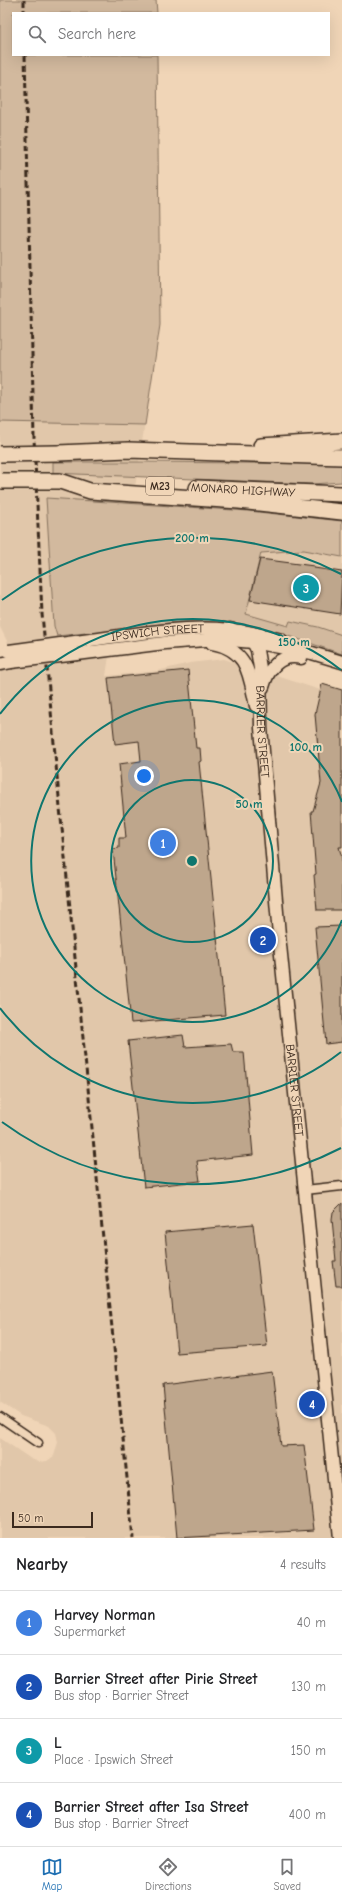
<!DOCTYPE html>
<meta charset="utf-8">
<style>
:root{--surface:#fff;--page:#f2f2f2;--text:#202124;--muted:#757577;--line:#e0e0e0;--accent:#1f6fb2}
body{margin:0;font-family:"Comic Neue",sans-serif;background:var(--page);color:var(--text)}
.scale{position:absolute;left:12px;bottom:10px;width:81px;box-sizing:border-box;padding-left:4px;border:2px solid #3b2a1e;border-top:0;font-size:11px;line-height:14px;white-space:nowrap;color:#3b2a1e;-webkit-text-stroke:3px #f0d5b7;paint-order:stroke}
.you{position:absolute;left:144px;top:776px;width:14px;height:14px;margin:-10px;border:3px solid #fff;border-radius:50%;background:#1a73e8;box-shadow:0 0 0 6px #1a73e833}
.badge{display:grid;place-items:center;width:26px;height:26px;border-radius:50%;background:var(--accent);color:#fff;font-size:13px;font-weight:700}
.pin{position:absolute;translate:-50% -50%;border:2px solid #fff;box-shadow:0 1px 4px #0006}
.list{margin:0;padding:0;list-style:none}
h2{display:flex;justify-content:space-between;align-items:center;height:52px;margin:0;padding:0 16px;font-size:17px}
h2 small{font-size:13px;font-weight:400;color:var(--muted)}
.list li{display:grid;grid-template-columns:26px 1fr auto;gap:12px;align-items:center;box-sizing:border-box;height:64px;padding:0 16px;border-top:1px solid var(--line)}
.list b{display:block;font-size:15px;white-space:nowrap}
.list p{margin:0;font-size:13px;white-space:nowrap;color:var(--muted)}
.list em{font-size:13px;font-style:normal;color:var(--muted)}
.icon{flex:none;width:22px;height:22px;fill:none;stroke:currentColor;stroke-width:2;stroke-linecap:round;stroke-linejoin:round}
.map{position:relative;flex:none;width:342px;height:1538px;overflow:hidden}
.search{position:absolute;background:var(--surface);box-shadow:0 4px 16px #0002;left:12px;right:12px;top:12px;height:44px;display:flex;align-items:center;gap:10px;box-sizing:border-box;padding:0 14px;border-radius:0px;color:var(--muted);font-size:15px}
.sheet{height:308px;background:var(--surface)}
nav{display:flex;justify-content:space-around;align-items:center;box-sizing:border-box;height:56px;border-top:1px solid var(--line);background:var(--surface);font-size:11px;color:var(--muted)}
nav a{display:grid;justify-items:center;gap:2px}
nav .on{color:var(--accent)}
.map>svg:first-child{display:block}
.built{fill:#e1c7aa}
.green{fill:#d2b99e;stroke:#86725e}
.building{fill:#bea68c;stroke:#3b2a1e}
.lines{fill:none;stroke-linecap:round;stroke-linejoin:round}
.street-casing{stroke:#3b2a1e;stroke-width:11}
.secondary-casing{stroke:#3b2a1e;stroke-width:15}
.highway-casing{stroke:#3b2a1e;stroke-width:18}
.street{stroke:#f0d5b7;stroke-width:8}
.secondary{stroke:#f0d5b7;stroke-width:12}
.highway{stroke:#f0d5b7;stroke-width:15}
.rail{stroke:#3b2a1e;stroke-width:3;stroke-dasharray:6 3;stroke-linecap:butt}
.secondary-bridge-casing{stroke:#3b2a1e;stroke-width:15;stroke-linecap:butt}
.highway-bridge-casing{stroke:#3b2a1e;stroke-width:18;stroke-linecap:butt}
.secondary-bridge{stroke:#f0d5b7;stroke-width:12}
.highway-bridge{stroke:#f0d5b7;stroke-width:15}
.ring{fill:none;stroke:#0f766e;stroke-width:2}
.labels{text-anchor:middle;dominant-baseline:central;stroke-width:4;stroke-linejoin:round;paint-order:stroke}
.shield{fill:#f0d5b7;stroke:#715d4c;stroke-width:1}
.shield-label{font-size:11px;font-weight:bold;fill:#3b2a1e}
.street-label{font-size:12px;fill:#3b2a1e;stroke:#f0d5b7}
.centre{fill:#0f766e;stroke:#f0d5b7;stroke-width:2}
.ring-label{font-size:12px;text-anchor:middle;font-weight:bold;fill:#0f766e;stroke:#f0d5b7;stroke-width:4;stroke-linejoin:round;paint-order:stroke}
</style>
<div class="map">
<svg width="342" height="1538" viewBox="0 0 342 1538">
<rect width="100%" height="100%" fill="#f0d5b7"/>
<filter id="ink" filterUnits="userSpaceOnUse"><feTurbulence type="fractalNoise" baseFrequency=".025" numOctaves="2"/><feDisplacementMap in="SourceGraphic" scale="8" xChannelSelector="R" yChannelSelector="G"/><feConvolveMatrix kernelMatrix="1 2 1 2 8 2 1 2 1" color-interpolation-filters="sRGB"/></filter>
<g filter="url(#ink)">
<!-- built -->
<path class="built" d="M0 0H156L157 13H13V55H157L160 325 106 676 157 671 190 663 224 659 342 697V1538H0V1438L31 1459 39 1462 47 1461 54 1456 58 1442 56 1433 49 1426 21 1416 0 1402V670L12 668 8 643 0 627Z
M304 550 342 557V654L270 631 243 625 261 553Z"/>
<!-- green -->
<path class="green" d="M0 0H156L157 13H13V55H157L160 325 145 425 0 422Z
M53 462H142L342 464V482L311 484 53 473Z
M46 498 249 511 342 521V557L304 550 261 553 246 614 288 626 290 621 318 627 342 635V654C303 641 265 626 224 622 179 618 131 629 87 635L86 633 57 636 54 626Z"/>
<!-- building -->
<path class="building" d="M260 559 314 566V568L342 572 340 614 250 600Z
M188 670 196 748H200L201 761 199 762 225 1015 131 1023 113 849 119 848V838H126L119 764 141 761 139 741 115 744 108 678Z
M322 684 342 690V847H339L342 858V910H317L314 875 316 874 311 811H313L321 783 315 714Z
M342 926V1042L326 1044 315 927Z
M183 1035 185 1047 231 1044 233 1052H244L253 1155 197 1161 200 1181 144 1187 128 1041Z
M342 1203V1286H336L333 1261H336L332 1219 333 1212Z
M253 1224 267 1346 177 1353 165 1232Z
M272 1371 281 1446 304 1445 314 1530 177 1538 163 1385Z"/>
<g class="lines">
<!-- street casing -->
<g class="street-casing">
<path id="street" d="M305 1190 342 1186
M0 1417 38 1443"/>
</g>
<!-- secondary casing -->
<g class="secondary-casing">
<g id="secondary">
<path id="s1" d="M230 629 244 634 252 640 257 650 260 668 261 728 279 935 340 1538"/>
<path id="s2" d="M75 642C146 633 211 618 281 640"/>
<path d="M212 643C249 650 249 675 256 706"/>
<path d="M77 654 165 643 219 639 253 642 312 653 342 662"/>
<path d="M0 664 11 662"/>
<path d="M263 687C268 669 280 653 301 658"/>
</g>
</g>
<!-- highway casing -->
<g class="highway-casing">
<path id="highway" d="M261 446 342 441
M58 453 128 450 342 457
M60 481 90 491 239 501 342 512
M197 488 342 494"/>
</g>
<!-- street -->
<use href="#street" class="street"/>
<!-- secondary -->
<use href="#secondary" class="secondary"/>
<!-- highway -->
<use href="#highway" class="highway"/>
<!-- rail -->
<path class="rail" d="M24 0V13
M25 55 34 438 42 614 60 808 133 1538"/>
<!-- secondary-bridge casing -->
<g class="secondary-bridge-casing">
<path id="secondary-bridge" d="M9 651 75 642
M11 662 77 654"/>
</g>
<!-- highway-bridge casing -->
<g class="highway-bridge-casing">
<path id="highway-bridge" d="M0 454 58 453
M1 481H60"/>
</g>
<!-- secondary-bridge -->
<use href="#secondary-bridge" class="secondary-bridge"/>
<!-- highway-bridge -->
<use href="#highway-bridge" class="highway-bridge"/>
</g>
</g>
<!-- distance rings -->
<g class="ring">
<circle cx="192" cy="861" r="81"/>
<path d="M342 920A161 161 0 1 1 342 802"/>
<path d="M341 1052A242 242 0 0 1 0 1008M0 714A242 242 0 0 1 341 670"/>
<path d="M341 1148A323 323 0 0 1 2 1122M2 600A323 323 0 0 1 341 574"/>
</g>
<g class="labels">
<!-- shield labels -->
<rect class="shield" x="146" y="477" width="28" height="18" rx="3"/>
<g class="shield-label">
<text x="160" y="486">M23</text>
</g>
<!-- street labels -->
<g class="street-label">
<text transform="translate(243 490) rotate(3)">MONARO HIGHWAY</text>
<text stroke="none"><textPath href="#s2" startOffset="83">IPSWICH STREET</textPath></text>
<text stroke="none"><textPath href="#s1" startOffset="118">BARRIER STREET</textPath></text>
<text stroke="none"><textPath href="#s1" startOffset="478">BARRIER STREET</textPath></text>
</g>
</g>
<circle cx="192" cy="861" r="6" class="centre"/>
<g class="ring-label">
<text x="192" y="542">200 m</text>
<text x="294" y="646">150 m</text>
<text x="306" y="751">100 m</text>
<text x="249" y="808">50 m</text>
</g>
</svg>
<div class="scale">50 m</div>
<div class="you"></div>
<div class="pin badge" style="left:163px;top:843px;background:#3f7fe0">1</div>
<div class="pin badge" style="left:263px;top:940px;background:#1a4fb4">2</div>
<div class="pin badge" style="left:306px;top:588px;background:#0f9aa8">3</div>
<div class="pin badge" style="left:312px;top:1404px;background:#1a4fb4">4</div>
<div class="search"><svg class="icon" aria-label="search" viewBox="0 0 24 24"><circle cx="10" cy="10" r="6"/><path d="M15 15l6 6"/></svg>Search here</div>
</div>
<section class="sheet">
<h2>Nearby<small>4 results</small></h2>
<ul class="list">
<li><span class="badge" style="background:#3f7fe0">1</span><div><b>Harvey Norman</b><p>Supermarket</p></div><em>40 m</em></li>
<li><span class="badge" style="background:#1a4fb4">2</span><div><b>Barrier Street after Pirie Street</b><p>Bus stop · Barrier Street</p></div><em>130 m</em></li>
<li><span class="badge" style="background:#0f9aa8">3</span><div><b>L</b><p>Place · Ipswich Street</p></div><em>150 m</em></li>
<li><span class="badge" style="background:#1a4fb4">4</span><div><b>Barrier Street after Isa Street</b><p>Bus stop · Barrier Street</p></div><em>400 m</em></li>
</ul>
</section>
<nav>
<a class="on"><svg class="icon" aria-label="map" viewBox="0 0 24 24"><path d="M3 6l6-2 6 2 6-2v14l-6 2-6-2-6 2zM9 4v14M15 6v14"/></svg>Map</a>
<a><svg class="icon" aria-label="directions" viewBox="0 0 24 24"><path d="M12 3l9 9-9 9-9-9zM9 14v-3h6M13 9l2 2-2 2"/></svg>Directions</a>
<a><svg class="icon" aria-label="saved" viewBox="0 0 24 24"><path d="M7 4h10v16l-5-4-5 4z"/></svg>Saved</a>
</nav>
